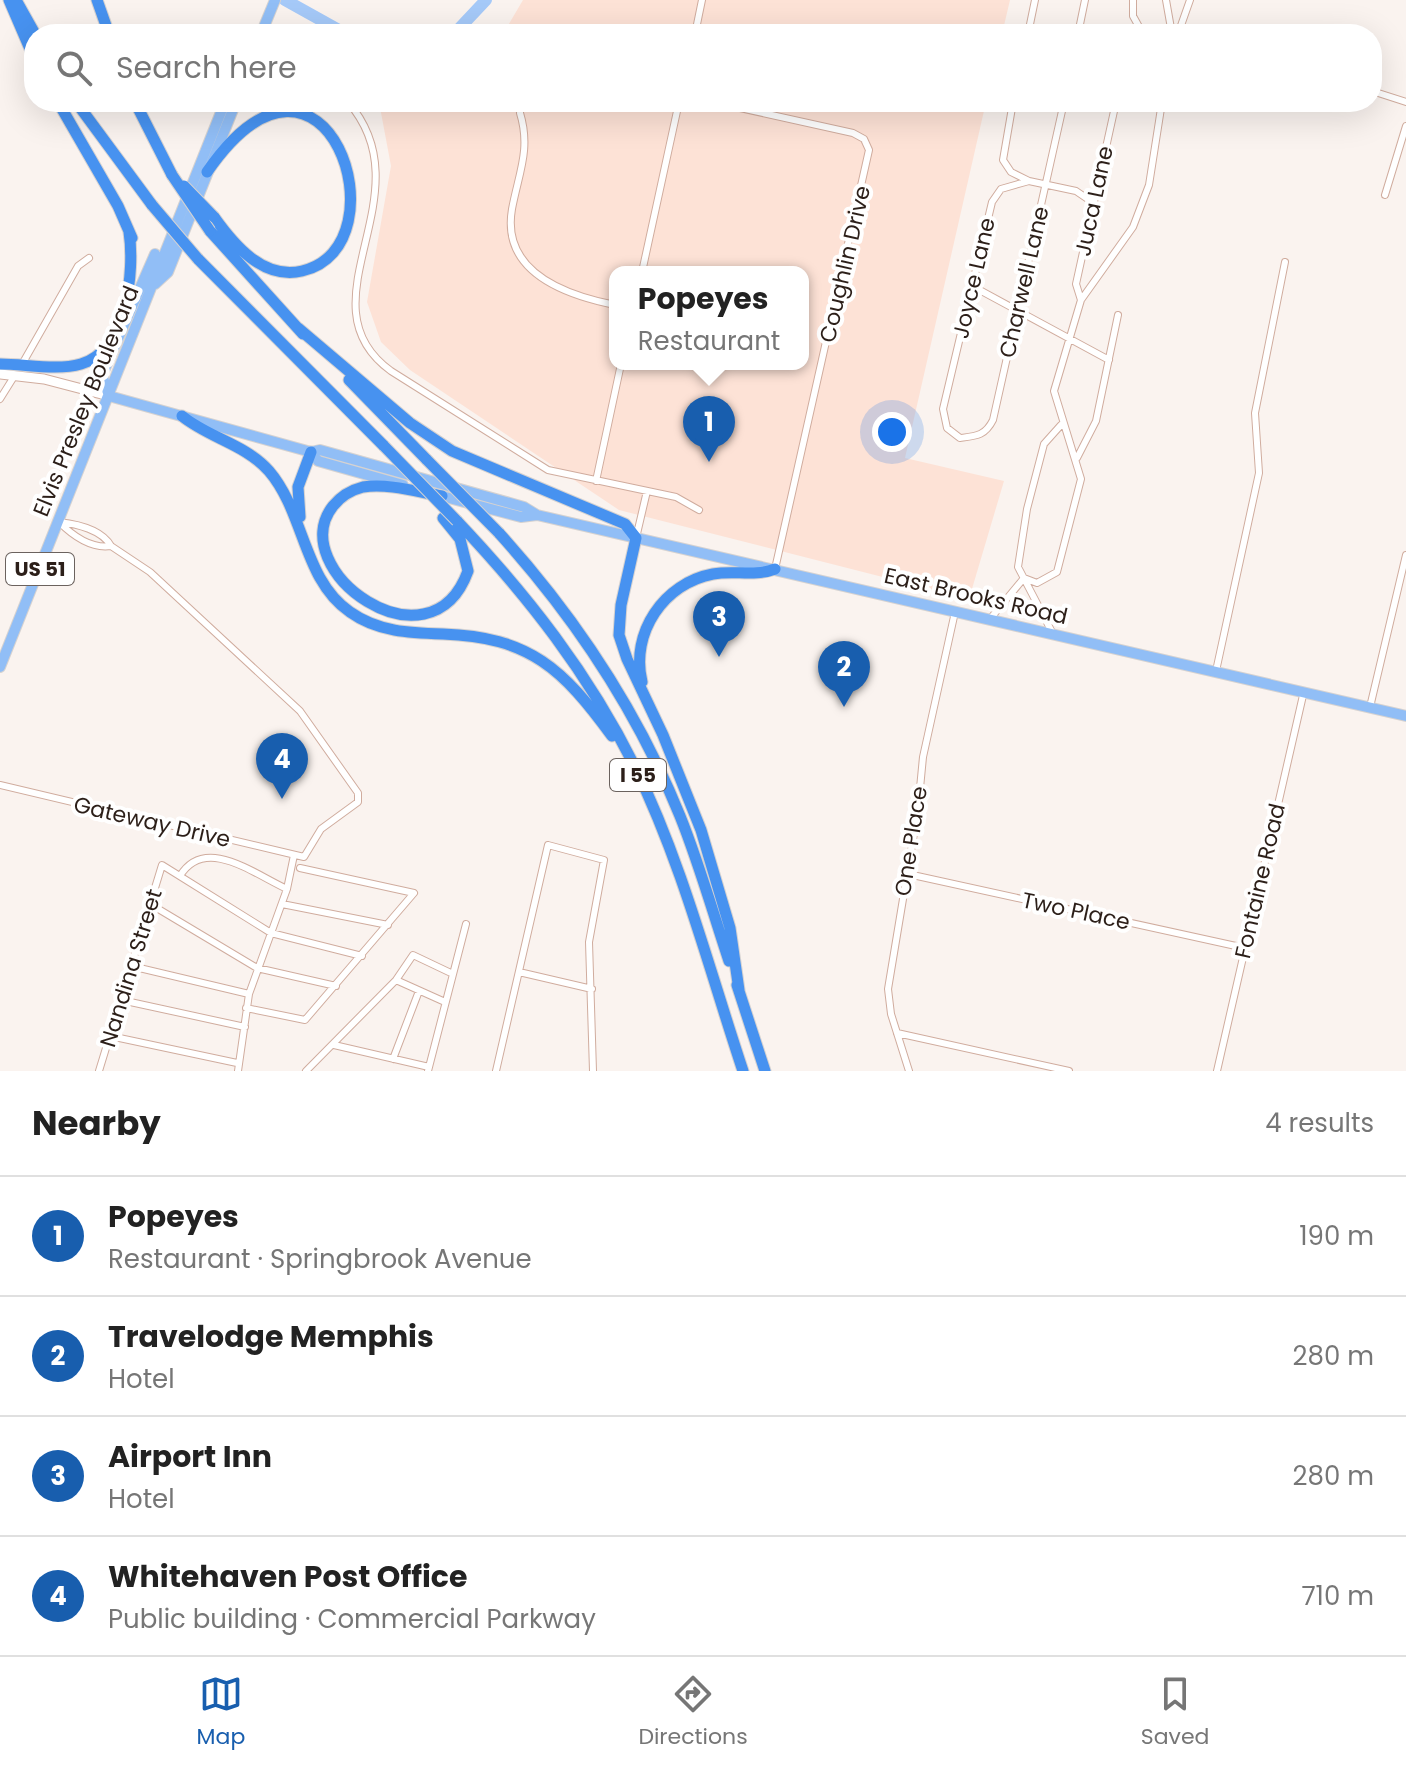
<!DOCTYPE html>
<meta charset="utf-8">
<style>
:root{--surface:#fff;--page:#f2f2f2;--text:#222;--muted:#767676;--line:#e0e0e0;--accent:#185eae}
body{margin:0;font-family:Poppins,sans-serif;background:var(--page);color:var(--text)}
.you{position:absolute;left:892px;top:432px;width:28px;height:28px;margin:-20px;border:6px solid #fff;border-radius:50%;background:#1a73e8;box-shadow:0 0 0 12px #1a73e833}
.badge{display:grid;place-items:center;width:52px;height:52px;border-radius:50%;background:var(--accent);color:#fff;font-size:26px;font-weight:700}
.pin{position:absolute;translate:-50% -66px;filter:drop-shadow(0 2px 4px #0008)}
.pin::after{content:'';position:absolute;top:42px;width:28px;height:24px;background:inherit;clip-path:polygon(0 0,100% 0,50% 100%)}
.popup{position:absolute;left:609px;top:266px;width:200px;height:104px;box-sizing:border-box;display:grid;place-content:center;border-radius:16px;background:var(--surface);filter:drop-shadow(0 2px 6px #0005);font-size:26px;white-space:nowrap;color:var(--muted)}
.popup b{font-size:30px;color:var(--text)}
.popup::after{content:'';position:absolute;left:50%;top:100%;margin-left:-16px;border:16px solid transparent;border-top-color:var(--surface)}
.list{margin:0;padding:0;list-style:none}
h2{display:flex;justify-content:space-between;align-items:center;height:104px;margin:0;padding:0 32px;font-size:34px}
h2 small{font-size:26px;font-weight:400;color:var(--muted)}
.list li{display:grid;grid-template-columns:52px 1fr auto;gap:24px;align-items:center;box-sizing:border-box;height:120px;padding:0 32px;border-top:2px solid var(--line)}
.list b{display:block;font-size:30px;white-space:nowrap}
.list p{margin:0;font-size:26px;white-space:nowrap;color:var(--muted)}
.list em{font-size:26px;font-style:normal;color:var(--muted)}
.icon{flex:none;width:44px;height:44px;fill:none;stroke:currentColor;stroke-width:2;stroke-linecap:round;stroke-linejoin:round}
.map{position:relative;flex:none;width:1406px;height:1071px;overflow:hidden}
.search{position:absolute;background:var(--surface);box-shadow:0 8px 32px #0002;left:24px;right:24px;top:24px;height:88px;display:flex;align-items:center;gap:20px;box-sizing:border-box;padding:0 28px;border-radius:32px;color:var(--muted);font-size:30px}
.sheet{height:584px;background:var(--surface)}
nav{display:flex;justify-content:space-around;align-items:center;box-sizing:border-box;height:112px;border-top:2px solid var(--line);background:var(--surface);font-size:22px;color:var(--muted)}
nav a{display:grid;justify-items:center;gap:4px}
nav .on{color:var(--accent)}
.map>svg:first-child{display:block}
.built{fill:#fde2d6;fill-rule:evenodd}
.lines{fill:none;stroke-linecap:round;stroke-linejoin:round}
.river{stroke:#a5c9f8;stroke-width:12}
.street-casing{stroke:#d0ac9e;stroke-width:8}
.secondary-casing{stroke:#d0ac9e;stroke-width:11}
.primary-casing{stroke:#d5d2d1;stroke-width:12}
.highway-casing{stroke:#d5d2d1;stroke-width:13}
.street{stroke:#fff;stroke-width:6}
.secondary{stroke:#fff;stroke-width:9}
.primary{stroke:#91bef6;stroke-width:10}
.highway{stroke:#4792f0;stroke-width:11}
.highway-bridge-casing{stroke:#d5d2d1;stroke-width:13;stroke-linecap:butt}
.highway-bridge{stroke:#4792f0;stroke-width:11}
.labels{text-anchor:middle;dominant-baseline:central;stroke-width:8;stroke-linejoin:round;paint-order:stroke}
.shield{fill:#fff;stroke:#6b625e;stroke-width:2}
.shield-label{font-size:20px;font-weight:bold;fill:#2c1f19}
.street-label{font-size:22px;fill:#2c1f19;stroke:#fff}
</style>
<div class="map">
<svg width="1406" height="1071" viewBox="0 0 1406 1071">
<rect width="100%" height="100%" fill="#faf3ef"/>
<!-- built -->
<path class="built" d="M523 0H1010L1002 34H503Z
M379 102H986L905 458 1004 481 969 599 619 510 410 370 381 342 367 302 391 166ZM615 272H803V364H615Z"/>
<g class="lines">
<!-- river -->
<path class="river" d="M285 0 346 34
M454 34 486 0"/>
<!-- street casing -->
<g class="street-casing">
<path id="street" d="M1133 0V16L1143 34
M1166 0 1172 34
M695 34 702 0
M1028 34 1035 0
M1078 34 1085 0
M1178 34 1190 0
M1372 91 1406 102
M348 102C429 195 297 303 391 371L548 470 676 497 699 510
M713 102 853 133 864 139 869 150 775 569
M1013 102 1003 160 1011 172 1029 181 1001 189 992 202 943 409 947 428 960 438C976 436 985 436 993 420L1064 102
M520 113C531 149 519 172 512 209 501 272 565 295 615 305
M1029 181 1076 191 1095 204
M1385 195 1406 126
M642 272 679 102
M974 287 1109 360
M1081 300 1076 284 1116 102
M21 366 78 266 89 258
M0 399 15 375
M1077 458 1096 421 1118 315
M596 481 621 364
M59 522C77 524 102 530 111 546 91 549 73 536 59 522Z
M636 538 647 491
M1024 578 1037 583 1057 572 1081 479 1054 391 1081 300 1133 227 1149 185 1162 102
M990 619 1024 578
M1053 634 1018 567 1027 509 1044 444 1061 425
M1216 671 1259 473 1255 413 1285 262
M1370 707 1406 555
M0 785 304 857 321 829 358 802V793L300 711 150 572 111 546
M908 874 1245 948
M180 876C205 835 254 874 287 889
M150 904 257 968 336 986
M282 904 388 925
M131 966 249 994
M519 972 592 989
M396 980 445 1002
M121 1000 245 1027
M246 1008 305 1020 414 893 300 868
M897 1033 1069 1071
M110 1036 237 1063
M334 1045 429 1067
M393 1059 419 991
M99 1071 162 865 271 933 362 956
M238 1071 249 994 287 889 294 855
M306 1071 396 980 413 955 453 974
M428 1071 466 924
M496 1071 548 845 604 860 589 942 593 1071
M909 1071 891 1014 888 989 918 809 923 757 955 612
M1217 1071 1304 691"/>
</g>
<!-- secondary casing -->
<g class="secondary-casing">
<path id="secondary" d="M0 374 44 379 109 396"/>
</g>
<!-- primary casing -->
<g class="primary-casing">
<path id="primary" d="M261 34 275 0
M155 284 168 272 236 102
M109 396 311 452 320 450 524 507 537 515
M109 396 102 375 155 254
M311 452 318 461 403 485
M434 494 521 517 537 515 1406 716
M0 667 225 102"/>
</g>
<!-- highway casing -->
<g class="highway-casing">
<path id="highway" d="M9 0 34 58
M16 0 35 34
M97 0 109 34
M58 102 118 206 132 238
M76 102 152 205
M135 102 172 175
M207 172C326 0 407 247 302 271 263 280 234 245 214 217
M210 231 303 334
M198 259 384 446
M298 328 410 423 452 451 625 524 636 538 621 605 619 635 627 659 663 735 701 830 730 928 739 990
M0 364C25 364 57 371 81 364 127 351 135 270 129 232
M349 380 427 460
M182 416C209 438 245 444 269 471 305 513 303 580 350 612 378 632 410 633 443 634 530 637 563 669 612 736
M442 496C418 492 388 483 363 487 351 490 341 496 333 506 283 569 430 676 468 571L460 539 443 518
M300 517 298 487 311 452
M457 521C528 596 589 674 635 767 682 863 709 969 743 1071
M499 533C575 617 637 710 680 816 699 863 713 913 729 961
M642 682C630 633 664 583 713 574 735 570 754 577 775 569
M737 985 765 1071"/>
</g>
<!-- street -->
<use href="#street" class="street"/>
<!-- secondary -->
<use href="#secondary" class="secondary"/>
<!-- primary -->
<use href="#primary" class="primary"/>
<!-- highway -->
<use href="#highway" class="highway"/>
<!-- highway-bridge casing -->
<g class="highway-bridge-casing">
<path id="highway-bridge" d="M172 175 210 231
M184 186 214 217
M152 205 198 259
M384 446 457 521
M427 460 499 533"/>
</g>
<!-- highway-bridge -->
<use href="#highway-bridge" class="highway-bridge"/>
</g>
<g class="labels">
<!-- shield labels -->
<g class="shield">
<rect x="6" y="553" width="68" height="32" rx="6"/>
<rect x="610" y="759" width="56" height="32" rx="6"/>
</g>
<g class="shield-label">
<text x="40" y="569">US 51</text>
<text x="638" y="775">I 55</text>
</g>
<!-- street labels -->
<g class="street-label">
<text transform="translate(1094 201) rotate(-78)">Juca Lane</text>
<text transform="translate(845 264) rotate(-77)">Coughlin Drive</text>
<text transform="translate(974 278) rotate(-77)">Joyce Lane</text>
<text transform="translate(1024 282) rotate(-77)">Charwell Lane</text>
<text transform="translate(86 401) rotate(-68)">Elvis Presley Boulevard</text>
<text transform="translate(976 596) rotate(13)">East Brooks Road</text>
<text transform="translate(152 822) rotate(13)">Gateway Drive</text>
<text transform="translate(911 841) rotate(-81)">One Place</text>
<text transform="translate(1260 881) rotate(-77)">Fontaine Road</text>
<text transform="translate(1076 911) rotate(12)">Two Place</text>
<text transform="translate(131 968) rotate(-73)">Nandina Street</text>
</g>
</g>
</svg>
<div class="you"></div>
<div class="pin badge" style="left:709px;top:462px">1</div>
<div class="popup"><b>Popeyes</b>Restaurant</div>
<div class="pin badge" style="left:844px;top:707px">2</div>
<div class="pin badge" style="left:719px;top:657px">3</div>
<div class="pin badge" style="left:282px;top:799px">4</div>
<div class="search"><svg class="icon" aria-label="search" viewBox="0 0 24 24"><circle cx="10" cy="10" r="6"/><path d="M15 15l6 6"/></svg>Search here</div>
</div>
<section class="sheet">
<h2>Nearby<small>4 results</small></h2>
<ul class="list">
<li><span class="badge">1</span><div><b>Popeyes</b><p>Restaurant · Springbrook Avenue</p></div><em>190 m</em></li>
<li><span class="badge">2</span><div><b>Travelodge Memphis</b><p>Hotel</p></div><em>280 m</em></li>
<li><span class="badge">3</span><div><b>Airport Inn</b><p>Hotel</p></div><em>280 m</em></li>
<li><span class="badge">4</span><div><b>Whitehaven Post Office</b><p>Public building · Commercial Parkway</p></div><em>710 m</em></li>
</ul>
</section>
<nav>
<a class="on"><svg class="icon" aria-label="map" viewBox="0 0 24 24"><path d="M3 6l6-2 6 2 6-2v14l-6 2-6-2-6 2zM9 4v14M15 6v14"/></svg>Map</a>
<a><svg class="icon" aria-label="directions" viewBox="0 0 24 24"><path d="M12 3l9 9-9 9-9-9zM9 14v-3h6M13 9l2 2-2 2"/></svg>Directions</a>
<a><svg class="icon" aria-label="saved" viewBox="0 0 24 24"><path d="M7 4h10v16l-5-4-5 4z"/></svg>Saved</a>
</nav>
